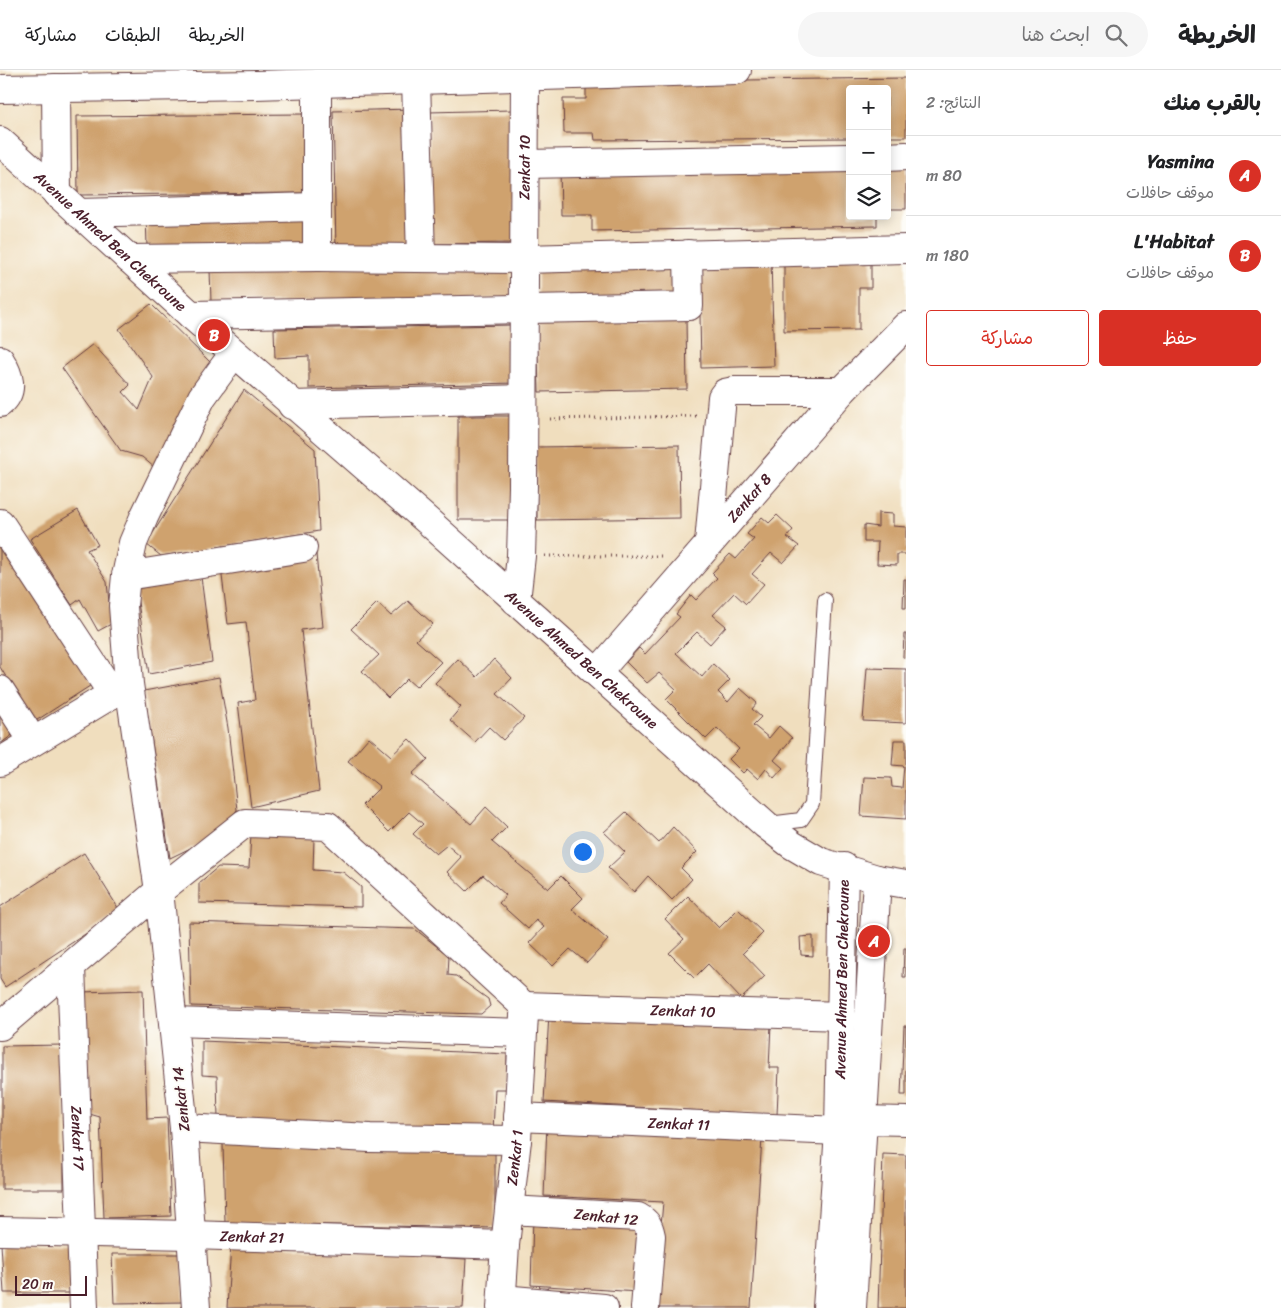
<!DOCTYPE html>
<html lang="ar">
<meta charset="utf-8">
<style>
:root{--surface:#fff;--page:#f6f6f6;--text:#202124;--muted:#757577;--line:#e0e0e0;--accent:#d93025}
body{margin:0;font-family:Sriracha,"Playpen Sans Arabic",sans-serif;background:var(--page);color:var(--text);direction:rtl}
.controls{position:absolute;right:15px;top:15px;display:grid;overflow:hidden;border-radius:5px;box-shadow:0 2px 12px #0003}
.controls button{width:45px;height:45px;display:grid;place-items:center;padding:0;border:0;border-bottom:1px solid var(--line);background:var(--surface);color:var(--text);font:25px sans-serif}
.scale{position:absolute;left:15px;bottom:12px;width:72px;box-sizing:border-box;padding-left:5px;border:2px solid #4a1f2b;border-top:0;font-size:14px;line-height:18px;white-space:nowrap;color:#4a1f2b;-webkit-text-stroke:4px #fdfcf7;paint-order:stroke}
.you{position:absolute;left:582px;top:781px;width:18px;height:18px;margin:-12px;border:4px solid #fff;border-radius:50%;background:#1a73e8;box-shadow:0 0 0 8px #1a73e833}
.badge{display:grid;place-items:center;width:32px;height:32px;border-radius:50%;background:var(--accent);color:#fff;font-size:16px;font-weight:700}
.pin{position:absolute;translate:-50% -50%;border:2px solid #fff;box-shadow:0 1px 5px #0006}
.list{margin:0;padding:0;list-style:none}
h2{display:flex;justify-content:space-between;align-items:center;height:65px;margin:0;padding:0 20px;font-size:21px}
h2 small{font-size:16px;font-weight:400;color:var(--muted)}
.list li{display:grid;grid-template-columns:32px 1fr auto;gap:15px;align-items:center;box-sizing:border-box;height:80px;padding:0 20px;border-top:1px solid var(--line)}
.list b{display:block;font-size:19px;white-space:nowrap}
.list p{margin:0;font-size:16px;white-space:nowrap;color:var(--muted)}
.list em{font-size:16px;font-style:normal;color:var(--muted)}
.actions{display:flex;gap:10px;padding:15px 20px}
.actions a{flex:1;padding:11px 0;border:1px solid var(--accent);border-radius:5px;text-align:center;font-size:18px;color:var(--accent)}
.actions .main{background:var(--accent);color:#fff}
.icon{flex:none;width:28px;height:28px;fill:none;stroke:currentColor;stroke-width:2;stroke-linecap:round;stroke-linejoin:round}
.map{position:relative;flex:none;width:906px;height:1238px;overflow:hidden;direction:ltr}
header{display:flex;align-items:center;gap:30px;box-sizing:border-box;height:70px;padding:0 25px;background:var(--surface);border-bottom:1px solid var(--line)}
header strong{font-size:24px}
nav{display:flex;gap:28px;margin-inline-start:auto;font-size:18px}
.search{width:350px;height:45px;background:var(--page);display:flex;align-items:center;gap:12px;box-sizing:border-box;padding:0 18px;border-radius:28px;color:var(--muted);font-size:19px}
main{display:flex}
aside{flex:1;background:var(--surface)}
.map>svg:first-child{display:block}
.building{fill:#cfa26e}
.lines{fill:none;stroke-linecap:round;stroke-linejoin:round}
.lane-casing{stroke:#633c41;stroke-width:16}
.street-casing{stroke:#633c41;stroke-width:30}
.secondary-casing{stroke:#633c41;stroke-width:30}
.path{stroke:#633c41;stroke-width:3;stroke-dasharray:1 4;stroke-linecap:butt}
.lane{stroke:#fff;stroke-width:14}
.street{stroke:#fff;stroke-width:28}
.secondary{stroke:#fff;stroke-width:28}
.labels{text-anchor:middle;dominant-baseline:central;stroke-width:4;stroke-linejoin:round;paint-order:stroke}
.street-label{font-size:15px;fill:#4a1f2b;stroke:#fdfcf7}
</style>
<header>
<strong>الخريطة</strong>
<div class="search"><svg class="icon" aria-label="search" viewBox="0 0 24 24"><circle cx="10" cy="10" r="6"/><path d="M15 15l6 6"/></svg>ابحث هنا</div>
<nav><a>الخريطة</a><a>الطبقات</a><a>مشاركة</a></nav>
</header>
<main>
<aside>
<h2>بالقرب منك<small>النتائج: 2</small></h2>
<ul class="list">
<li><span class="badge">A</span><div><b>Yasmina</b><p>موقف حافلات</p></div><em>80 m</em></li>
<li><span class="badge">B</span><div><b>L'Habitat</b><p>موقف حافلات</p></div><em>180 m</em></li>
</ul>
<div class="actions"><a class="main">حفظ</a><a>مشاركة</a></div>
</aside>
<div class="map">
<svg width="906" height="1238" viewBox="0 0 906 1238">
<rect width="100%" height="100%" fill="#fdfcf7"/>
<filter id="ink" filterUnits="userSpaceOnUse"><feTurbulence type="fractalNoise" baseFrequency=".02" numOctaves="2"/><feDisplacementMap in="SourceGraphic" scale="10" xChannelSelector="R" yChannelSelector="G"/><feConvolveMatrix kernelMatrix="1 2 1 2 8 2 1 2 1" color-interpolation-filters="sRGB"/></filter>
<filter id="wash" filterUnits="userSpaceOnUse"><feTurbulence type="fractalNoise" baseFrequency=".0096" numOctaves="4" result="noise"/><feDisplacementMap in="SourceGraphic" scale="20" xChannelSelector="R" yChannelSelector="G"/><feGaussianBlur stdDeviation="1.12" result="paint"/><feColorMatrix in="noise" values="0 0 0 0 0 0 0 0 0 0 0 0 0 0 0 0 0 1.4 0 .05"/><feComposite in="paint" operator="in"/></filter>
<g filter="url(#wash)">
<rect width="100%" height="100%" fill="#f0debe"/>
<g id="blocks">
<!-- building -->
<path class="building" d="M906 8V67H887V19H850V68L595 70 594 63H564L563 29H586V12Z
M412 39 415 177 336 179 333 41Z
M512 40 514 173 431 174 429 42Z
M305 44V123L78 125 77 46Z
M887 92H906V139H887Z
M850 93V146H877V156L592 161V145H561L560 98Z
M307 140 308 175 147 177 146 143Z
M871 188V218H859V260L784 261V189Z
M771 191 774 296 701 298 699 192Z
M679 192 680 228 538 230V195Z
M510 195 511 228 211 233 210 199Z
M151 234 210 292 155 398 142 387 121 381 62 298 93 274 130 315 123 322 139 340 153 307 119 259Z
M686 249 687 319 539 322 537 252Z
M514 255V313L309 318V286L275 288 274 259Z
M244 320 315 379 319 461 161 486 146 474Z
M458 346H516V450H458Z
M679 375 680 448 537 450 536 377Z
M78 440 98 475 87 480 107 512 111 554 98 561 80 529 72 535 30 469Z
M878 443 893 444V456L906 457V484H897V495L877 494 878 472H864V455L878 457Z
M777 445 793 460 787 467 799 476 783 493 771 483 752 504 764 514 746 534 734 523 713 545 726 556 710 574 697 562 676 583 702 607 713 594 730 610 718 622 728 632 740 618 757 633 752 639 761 647 753 655 769 668 779 656 792 668 774 690 783 698 774 708 766 699 758 709 747 699 743 703 729 689 739 679 717 658 706 669 666 629 676 619 659 603 647 613 626 592 639 578 645 584 680 547 676 544 691 525 696 530 717 508 712 503 730 484 736 489 754 469 747 464 762 447 769 453Z
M0 469 93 614 34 652 0 597Z
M316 484 323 557 301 560 319 721 251 737 238 633 255 630 246 552 228 554 221 498Z
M201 507 212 592 149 604 136 519Z
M904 509H906V538H903Z
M408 531 433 554 416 570 441 592 416 617 407 609 388 628 362 601 379 585 351 559 377 533 391 546Z
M904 564H906V588L903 587Z
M458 589 477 607 494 589 512 608 497 624 524 648 503 670 489 657 475 672 450 650 461 637 435 613Z
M867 598 906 599V653L863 651Z
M219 607 228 658 237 740 215 766 170 788 144 621Z
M0 632 19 660 0 674Z
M369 667 391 686 409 669 428 689 412 704 471 754 486 737 507 757 492 772 548 819 561 806 583 828 572 839 608 870 587 893 570 879 553 896 529 873 544 857 536 850 528 859 499 833 506 825 483 805 467 821 447 802 461 787 447 775 436 784 413 764 423 754 409 742 389 762 362 735 380 717 348 691Z
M894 670H906V749L861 746 864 707 891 708 892 717 902 718 904 696 892 695Z
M626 742 659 773 673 757 697 782 681 798 692 809 672 830 648 806 634 822 608 798 625 782 604 762Z
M251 764 314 768 313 800 343 802 361 817V837L199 833V813L218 797 249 798Z
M84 783 120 841 5 917 0 909V837Z
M688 826 719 858 738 839 763 863 743 883 765 906 741 929 708 894 694 908 669 883 684 869 665 849Z
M189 852 415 859 449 886 448 905 456 906 488 929 490 936 481 944 191 936Z
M813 866V886L801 885 800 867Z
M904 878H906V907H903Z
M143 920 147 1049 167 1048 171 1146 104 1148 100 1047 86 1043 82 922Z
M549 944 771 954 769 998H779L777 1045 544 1032Z
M904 956H906V1025H901Z
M202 971 507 984V1019H495L493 1062 218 1050 217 1006 202 1005Z
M64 975V1119H2V976Z
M547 1055 762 1068 751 1238H654L663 1132 544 1126Z
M223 1074 495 1082V1158L225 1153Z
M883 1084 906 1085V1238H878Z
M533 1147 642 1154 638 1222 531 1215Z
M1 1174 71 1175 73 1223H4Z
M231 1174 466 1189 463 1238H227Z
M112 1184H182L184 1232 114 1233Z"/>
</g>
</g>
<g filter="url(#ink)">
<use href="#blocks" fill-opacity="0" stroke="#633c41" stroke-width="1"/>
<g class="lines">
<!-- lane casing -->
<g class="lane-casing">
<path id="lane" d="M769 754 801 750 812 734 825 530"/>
</g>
<!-- street casing -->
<g class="street-casing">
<g id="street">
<path d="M416 10 421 188"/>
<path d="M317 13V187"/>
<path d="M56 18 57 124"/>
<path d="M0 19 255 15 737 0"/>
<path d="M887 87 906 86"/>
<path d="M525 94 850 88"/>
<path d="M78 143 316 137"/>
<path d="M129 189 317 187 524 189 906 179"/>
<path d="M191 245 689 236 688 184"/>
<path d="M0 290C9 304 15 321 0 333"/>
<path d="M292 335 523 329"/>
<path d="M0 453 112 623"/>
<path d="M709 473 722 327 725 323 734 321H842"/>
<path d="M126 506 303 478"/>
<path id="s1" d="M516 531 521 486 523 417 525 0"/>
<path id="s2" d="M597 603 842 321 906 256"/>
<path d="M0 620 33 671"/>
<path d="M0 692 127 615"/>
<path d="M877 809 906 814"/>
<path id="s3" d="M71 897 84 1238"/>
<path id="s4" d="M524 936 842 946"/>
<path d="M173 952 522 963"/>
<path d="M0 956 159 821 245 753 328 756 524 936"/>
<path id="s5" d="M518 1047 839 1061"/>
<path d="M862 1050 906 1051"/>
<path d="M184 1058 370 1068 517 1070"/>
<path d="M509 1140 638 1147C647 1152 649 1156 651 1166L645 1238"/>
<path id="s6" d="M0 1161 191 1165 505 1175"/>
<path d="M502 1229 604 1238"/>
<path d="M196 1238 184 1058 159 821 129 614 123 536 126 506 133 473 144 447 202 327 234 283"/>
<path id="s7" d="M501 1238 505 1175 517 1070 524 945"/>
</g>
</g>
<!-- secondary casing -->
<g class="secondary-casing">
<g id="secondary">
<path id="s8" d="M0 71 191 245 430 453 766 755 792 775 821 792 877 809 852 1238"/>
<path id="s9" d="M827 1238 839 1061 844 797"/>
</g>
</g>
<!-- path -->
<path class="path" d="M550 349 696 346
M545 486H664"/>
<!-- lane -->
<use href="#lane" class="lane"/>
<!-- street -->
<use href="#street" class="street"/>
<!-- secondary -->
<use href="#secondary" class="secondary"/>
</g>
</g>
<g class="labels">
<!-- street labels -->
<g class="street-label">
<text stroke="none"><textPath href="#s1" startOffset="434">Zenkat 10</textPath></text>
<text stroke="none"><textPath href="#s8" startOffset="149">Avenue Ahmed Ben Chekroune</textPath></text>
<text stroke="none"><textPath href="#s2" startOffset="232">Zenkat 8</textPath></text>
<text stroke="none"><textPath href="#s8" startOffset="779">Avenue Ahmed Ben Chekroune</textPath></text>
<text stroke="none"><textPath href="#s9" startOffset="329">Avenue Ahmed Ben Chekroune</textPath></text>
<text stroke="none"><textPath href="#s4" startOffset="159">Zenkat 10</textPath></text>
<text transform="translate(181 1029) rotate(-96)">Zenkat 14</text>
<text stroke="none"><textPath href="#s5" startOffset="161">Zenkat 11</textPath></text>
<text stroke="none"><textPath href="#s3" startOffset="171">Zenkat 17</textPath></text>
<text stroke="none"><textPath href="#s7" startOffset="151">Zenkat 1</textPath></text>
<text transform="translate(606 1147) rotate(6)">Zenkat 12</text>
<text stroke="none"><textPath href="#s6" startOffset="252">Zenkat 21</textPath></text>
</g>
</g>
</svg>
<div class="controls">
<button>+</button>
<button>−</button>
<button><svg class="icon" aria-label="layers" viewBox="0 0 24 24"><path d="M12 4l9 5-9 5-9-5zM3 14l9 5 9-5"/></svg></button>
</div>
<div class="scale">20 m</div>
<div class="you"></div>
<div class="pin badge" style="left:874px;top:871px">A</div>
<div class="pin badge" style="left:214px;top:265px">B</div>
</div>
</main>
